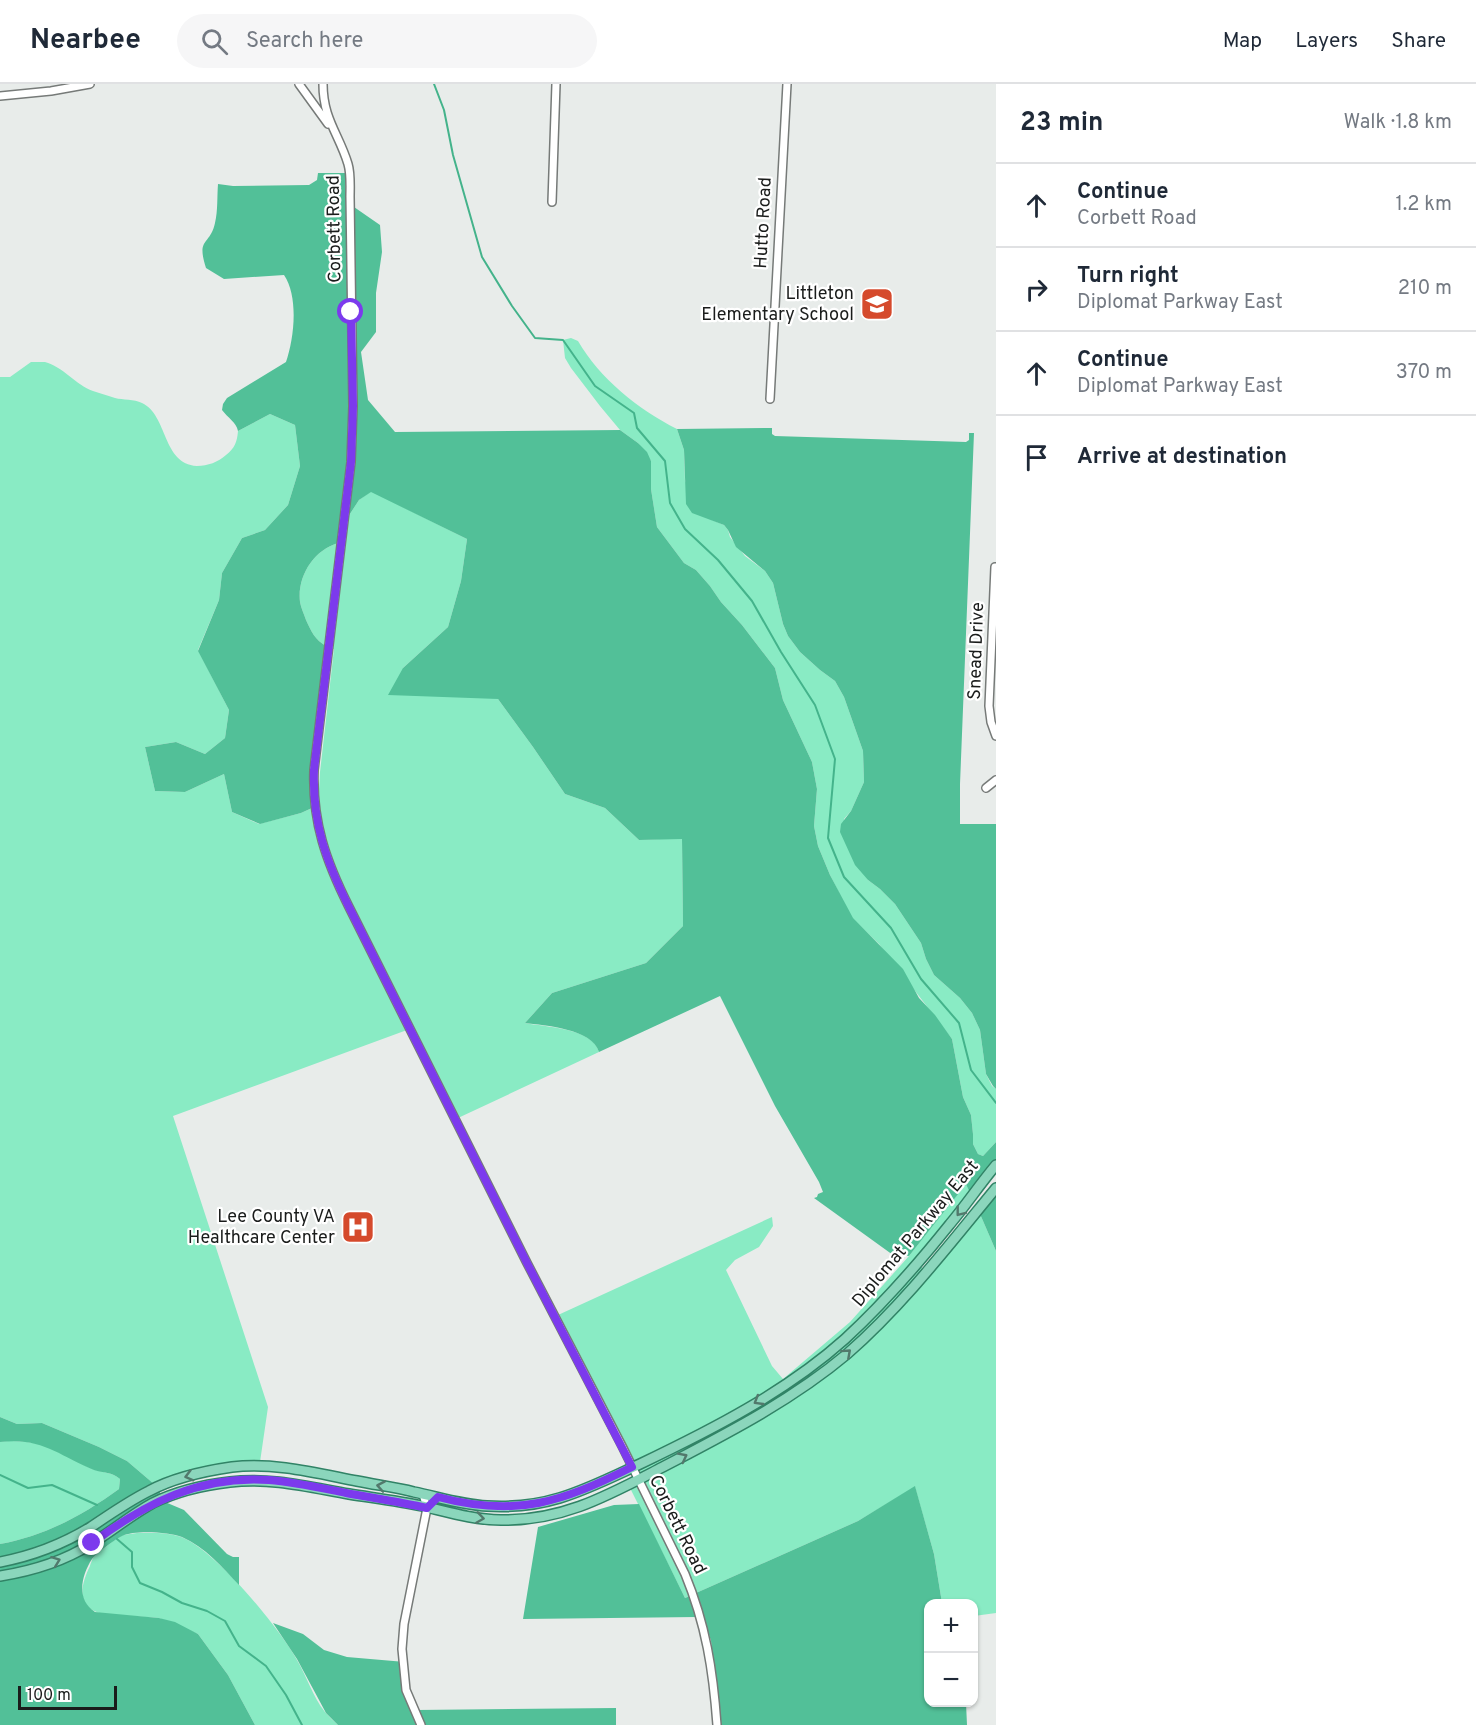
<!DOCTYPE html>
<meta charset="utf-8">
<style>
:root{--surface:#fff;--page:#f6f6f7;--text:#1f2937;--muted:#747a83;--line:#e0e1e3}
body{margin:0;font-family:Overpass,sans-serif;background:var(--page);color:var(--text)}
.controls{position:absolute;right:18px;bottom:18px;display:grid;overflow:hidden;border-radius:12px;box-shadow:0 2px 4px #0004}
.controls button{width:54px;height:54px;display:grid;place-items:center;padding:0;border:0;border-bottom:2px solid var(--line);background:var(--surface);color:var(--text);font:30px sans-serif}
.scale{position:absolute;left:18px;bottom:15px;width:99px;box-sizing:border-box;padding-left:6px;border:3px solid #1a1c1b;border-top:0;font-size:16px;line-height:21px;white-space:nowrap;color:#1a1c1b;-webkit-text-stroke:4px #fff;paint-order:stroke}
.stop{position:absolute;width:18px;height:18px;margin:-14px;border:4px solid #7c3aed;border-radius:50%;background:#fff}
.stop.end{background:#7c3aed;border-color:#fff;box-shadow:0 2px 6px #0008}
.list{margin:0;padding:0;list-style:none}
h2{display:flex;justify-content:space-between;align-items:center;height:78px;margin:0;padding:0 24px;font-size:26px}
h2 small{font-size:20px;font-weight:400;color:var(--muted)}
.list li{display:grid;grid-template-columns:39px 1fr auto;gap:18px;align-items:center;box-sizing:border-box;height:84px;padding:0 24px;border-top:2px solid var(--line)}
.list b{display:block;font-size:22px;white-space:nowrap}
.list p{margin:0;font-size:20px;white-space:nowrap;color:var(--muted)}
.list em{font-size:20px;font-style:normal;color:var(--muted)}
.icon{flex:none;width:33px;height:33px;fill:none;stroke:currentColor;stroke-width:2;stroke-linecap:round;stroke-linejoin:round}
.map{position:relative;flex:none;width:996px;height:1641px;overflow:hidden}
header{display:flex;align-items:center;gap:36px;box-sizing:border-box;height:84px;padding:0 30px;background:var(--surface);border-bottom:2px solid var(--line)}
header strong{font-size:28px}
nav{display:flex;gap:33px;margin-inline-start:auto;font-size:21px}
.search{width:420px;height:54px;background:var(--page);display:flex;align-items:center;gap:15px;box-sizing:border-box;padding:0 21px;border-radius:33px;color:var(--muted);font-size:22px}
main{display:flex}
aside{flex:1;background:var(--surface)}
.map>svg:first-child{display:block}
.green{fill:#89ebc4}
.forest{fill:#52c098}
.lines{fill:none;stroke-linecap:round;stroke-linejoin:round}
.stream{stroke:#44b38b;stroke-width:2}
.minor-casing{stroke:#767a78;stroke-width:10}
.major-casing{stroke:#318366;stroke-width:12}
.minor{stroke:#fff;stroke-width:7}
.major{stroke:#8bd6bc;stroke-width:9}
.oneway{stroke:#52796c}
.route{stroke:#7c3aed;stroke-width:8}
.labels{text-anchor:middle;dominant-baseline:central;stroke-width:4.5;stroke-linejoin:round;paint-order:stroke}
.street-label{font-size:18px;fill:#1a1c1b;stroke:#fff}
.poi-label{font-size:18px;fill:#1a1c1b;stroke:#fff;text-anchor:end}
</style>
<header>
<strong>Nearbee</strong>
<div class="search"><svg class="icon" aria-label="search" viewBox="0 0 24 24"><circle cx="10" cy="10" r="6"/><path d="M15 15l6 6"/></svg>Search here</div>
<nav><a>Map</a><a>Layers</a><a>Share</a></nav>
</header>
<main>
<div class="map">
<svg width="996" height="1641" viewBox="0 0 996 1641">
<rect width="100%" height="100%" fill="#e8ecea"/>
<!-- green -->
<path class="green" d="M571 254 578 257C600 295 638 325 677 345L684 366 685 397 712 436 724 441 728 446 730 453 745 472 765 487 773 499 783 540 788 552 800 568 820 586 835 597 844 613 863 667 864 698 851 727 844 735 868 796 880 805 895 820 921 859 926 875 934 891 960 914 972 929 980 946 986 990 992 1002 996 1005V1058L983 1072 978 1070 973 1060V1050L971 1031 963 1013 952 955 879 860 852 834 830 791 818 762 814 742 817 705 812 678 783 616 775 584 742 541 721 518 710 502 696 486 684 479 657 443 651 405V377L638 359 620 346 600 322 571 284 565 274 563 256Z
M31 278C36 278 41 278 45 278 62 282 76 301 93 307 100 309 108 312 115 314 123 316 134 315 142 319 168 331 162 380 197 382 208 382 218 378 226 371 235 364 237 358 238 347L270 330 295 341 300 382 288 421 265 446 242 454 222 489 219 516 198 566 229 626 225 654 205 670 176 658 145 663 155 707 185 708 224 690 232 728 259 740 301 729 312 724 316 751 332 796 407 946 173 1032 268 1323 260 1378 154 1400 127 1377 99 1363 42 1339 17 1340 0 1333V293H10Z
M371 407 467 455 461 497 448 543 403 584 498 615 533 663 565 710 605 724 639 756 682 754 683 842 646 879 552 909 525 939C545 943 593 944 599 968L458 1034 338 793 323 749 318 722 320 688 334 565H332L348 433 359 416Z
M338 459 326 562C315 556 311 547 306 536 304 530 301 524 300 518 297 492 314 466 338 459Z
M966 1099 970 1109C928 1160 887 1213 837 1257 779 1308 703 1346 634 1378L558 1231 772 1133 773 1142 759 1163 735 1176 726 1186 772 1282 783 1295 850 1238 909 1172Z
M980 1130 996 1167V1529L974 1532V1520L942 1519 934 1470 915 1403 858 1437 696 1509 688 1488 643 1398 817 1298Z
M920 1182 924 1185 886 1227 846 1266 797 1302 795 1298Z
M789 1302 792 1306 781 1313 706 1357 640 1391 637 1385Z
M8 1357C20 1357 34 1358 46 1362 62 1367 77 1379 93 1385 103 1389 112 1388 120 1395L119 1405C83 1431 45 1452 0 1460V1358Z
M637 1401 682 1492 690 1512 685 1514 630 1404Z
M137 1449C151 1449 165 1448 178 1452 212 1461 280 1545 297 1576 307 1593 313 1613 325 1628 329 1633 334 1637 338 1641H255L228 1591 198 1550 159 1534 103 1530C76 1524 80 1502 90 1482 90 1481 93 1474 93 1474 97 1469 118 1453 123 1451 127 1450 133 1450 137 1449Z"/>
<!-- forest -->
<path class="forest" d="M318 89H345L350 322 348 378 338 459C314 466 297 492 300 518 301 524 304 530 306 536 311 547 315 556 326 562L311 686 312 724 301 729 260 740 232 728 224 690 185 708 155 707 145 663 176 658 205 670 225 654 229 626 198 567 219 516 222 489 242 454 265 446 288 421 300 382 295 341 270 330 238 347C236 338 228 334 222 326L223 320 227 314 286 278C294 255 299 213 284 191L224 195 206 184C196 153 210 162 215 139 218 127 217 112 218 100L233 102 309 101 317 96Z
M354 123 380 141 382 168 376 209V248L361 268 368 316 395 348 620 346 638 359 647 368 651 377V405L657 443 684 479 696 486 710 502 721 518 742 541 775 584 783 616 812 678 817 705 814 742 818 762 830 791 853 834 903 885 919 914 935 931 952 955 963 1013 971 1031 973 1050V1060L978 1070 983 1072 996 1058V1076L970 1109 966 1100 909 1172 893 1171 814 1114 817 1113 818 1110 823 1108 819 1098 775 1022 720 912 599 968C593 945 544 941 525 939L552 909 646 879 683 842 682 755 639 756 605 724 565 710 533 663 498 615 388 611 403 584 448 543 461 497 467 455 371 408 359 416 348 433 355 378 357 322Z
M772 344V350L775 352 966 358 969 356V349H974L960 700V740H996V1005L993 1002 986 990 980 946 972 929 960 914 934 891 926 875 921 859 895 820 880 805 868 796 855 781 840 748 841 740 851 727 864 698 863 667 844 613 835 597 820 586 800 568 788 552 783 540 773 499 765 487 736 463 728 446 724 441 692 429 686 420 684 366 677 345Z
M996 1110V1167L980 1130Z
M0 1333 17 1340 42 1339 99 1363 127 1377 154 1400 69 1450 37 1464 0 1474V1460C45 1452 83 1431 119 1405L120 1395C112 1388 103 1389 94 1386 58 1371 42 1353 0 1358Z
M915 1402 934 1470 942 1519 928 1520V1618L966 1619 967 1641H721L711 1557 696 1509 858 1437Z
M159 1406 161 1411C131 1431 100 1454 66 1469 45 1478 23 1484 0 1488V1482L127 1424Z
M165 1418 184 1426 227 1470 233 1473H239V1501C222 1483 205 1463 182 1453 169 1448 134 1446 122 1452 115 1455 96 1470 92 1475 81 1492 76 1516 95 1528L159 1534 175 1538 198 1550 228 1591 255 1641H0V1496L23 1491 126 1440Z
M639 1420 685 1514 690 1512 697 1533 523 1535 538 1443 614 1421Z
M273 1539 303 1550 324 1566 347 1573 405 1578 409 1608 416 1626 616 1624V1641H338L326 1629 297 1575Z"/>
<g class="lines">
<!-- stream -->
<path class="stream" d="M434 0 444 26 453 71 482 173 512 222 535 254 563 256 595 302 634 329 637 344 665 377 670 419 685 445 718 476 752 517 781 568 815 621 835 675 828 754 844 793 891 844 921 895 959 939 971 986 996 1019
M0 1391 28 1404 52 1401 97 1421
M117 1455 132 1468V1483L140 1499 162 1508 182 1519 207 1527 225 1537 239 1562 266 1582 286 1611 302 1641"/>
<!-- minor casing -->
<g class="minor-casing">
<path id="minor" d="M299 0 328 40
M323 0C323 35 339 50 348 80 351 90 350 103 350 113L353 322 351 378 314 686C312 738 326 777 349 823L527 1179 622 1362 685 1490C706 1541 713 1586 717 1641
M0 12 51 7 90 0
M552 118 556 0
M770 315 787 0
M995 483 989 622 991 638 996 652
M986 704 996 696
M421 1641 406 1606 402 1565 404 1540 427 1424 423 1410"/>
</g>
<!-- major casing -->
<g class="major-casing">
<path id="major" d="M0 1478C32 1472 63 1460 91 1443 110 1430 129 1417 149 1407 175 1393 204 1387 232 1383 274 1378 316 1389 357 1397 376 1401 395 1403 414 1408 438 1413 462 1421 487 1422 548 1426 586 1405 640 1380 711 1346 786 1308 845 1255 883 1220 918 1180 950 1140 966 1121 980 1100 996 1081
M0 1492C32 1487 64 1477 91 1460 112 1447 131 1431 153 1419 177 1407 204 1401 230 1398 271 1393 309 1403 349 1410 374 1414 398 1417 422 1422 448 1428 474 1436 501 1436 561 1437 605 1413 657 1386 722 1352 790 1318 847 1270 903 1221 949 1161 996 1104"/>
</g>
<!-- minor -->
<use href="#minor" class="minor"/>
<!-- major -->
<use href="#major" class="major"/>
</g>
<!-- one-way arrows -->
<defs><path id="oneway-chevron" d="M-2-3.5L2.5 0L-2 3.5" fill="none" stroke-width="1.6" stroke-linecap="round" stroke-linejoin="round" transform="scale(1.5)"/></defs>
<g class="oneway">
<use href="#oneway-chevron" transform="translate(960 1128) rotate(128)"/>
<use href="#oneway-chevron" transform="translate(847 1269) rotate(-42)"/>
<use href="#oneway-chevron" transform="translate(758 1317) rotate(149)"/>
<use href="#oneway-chevron" transform="translate(683 1373) rotate(-27)"/>
<use href="#oneway-chevron" transform="translate(189 1392) rotate(165)"/>
<use href="#oneway-chevron" transform="translate(381 1402) rotate(-170)"/>
<use href="#oneway-chevron" transform="translate(480 1434) rotate(8)"/>
<use href="#oneway-chevron" transform="translate(56 1477) rotate(-21)"/>
</g>
<g class="lines">
<!-- route -->
<path class="route" d="M92 1459C146 1419 200 1391 269 1396 295 1398 321 1404 346 1409 373 1414 400 1418 427 1424L438 1413C517 1434 562 1418 632 1383L527 1179 349 823C326 777 312 738 314 686L351 378 353 322 351 228"/>
</g>
<!-- icons -->
<defs>
<g id="school-square" transform="scale(1.725)"><rect x="-9" y="-9" width="18" height="18" rx="4" fill="#d54a2c" stroke="#fff"/><path d="M0-5L7-2L0 1L-7-2ZM-4 1L0 2.5L4 1V4Q0 6-4 4Z" fill="#fff"/></g>
<g id="hospital-square" transform="scale(1.725)"><rect x="-9" y="-9" width="18" height="18" rx="4" fill="#d54a2c" stroke="#fff"/><path d="M-5-5h3v3.5h4V-5h3V5h-3V1.5h-4V5h-3Z" fill="#fff"/></g>
</defs>
<g fill-rule="evenodd">
<use href="#school-square" x="877" y="220"/>
<use href="#hospital-square" x="358" y="1143"/>
</g>
<g class="labels">
<!-- street labels -->
<g class="street-label">
<text transform="translate(764 139) rotate(-87)">Hutto Road</text>
<text transform="translate(335 145) rotate(-91)">Corbett Road</text>
<text transform="translate(977 567) rotate(-88)">Snead Drive</text>
<text transform="translate(916 1150) rotate(-50)">Diplomat Parkway East</text>
<text transform="translate(677 1441) rotate(64)">Corbett Road</text>
</g>
<!-- poi labels -->
<g class="poi-label">
<text x="854" y="210">Littleton<tspan x="854" dy="21">Elementary School</tspan></text>
<text x="335" y="1133">Lee County VA<tspan x="335" dy="21">Healthcare Center</tspan></text>
</g>
</g>
</svg>
<div class="controls">
<button>+</button>
<button>−</button>
</div>
<div class="scale">100 m</div>
<div class="stop" style="left:351px;top:228px"></div>
<div class="stop end" style="left:92px;top:1459px"></div>
</div>
<aside>
<h2>23 min<small>Walk · 1.8 km</small></h2>
<ul class="list">
<li><svg class="icon" aria-label="ahead" viewBox="0 0 24 24"><path d="M12 20V5M6 11l6-6 6 6"/></svg><div><b>Continue</b><p>Corbett Road</p></div><em>1.2 km</em></li>
<li><svg class="icon" aria-label="right" viewBox="0 0 24 24"><path d="M7 20v-9h11M14 6l5 5-5 5"/></svg><div><b>Turn right</b><p>Diplomat Parkway East</p></div><em>210 m</em></li>
<li><svg class="icon" aria-label="ahead" viewBox="0 0 24 24"><path d="M12 20V5M6 11l6-6 6 6"/></svg><div><b>Continue</b><p>Diplomat Parkway East</p></div><em>370 m</em></li>
<li><svg class="icon" aria-label="arrive" viewBox="0 0 24 24"><path d="M6 21V4h12l-3 4 3 4H6"/></svg><div><b>Arrive at destination</b></div></li>
</ul>
</aside>
</main>
